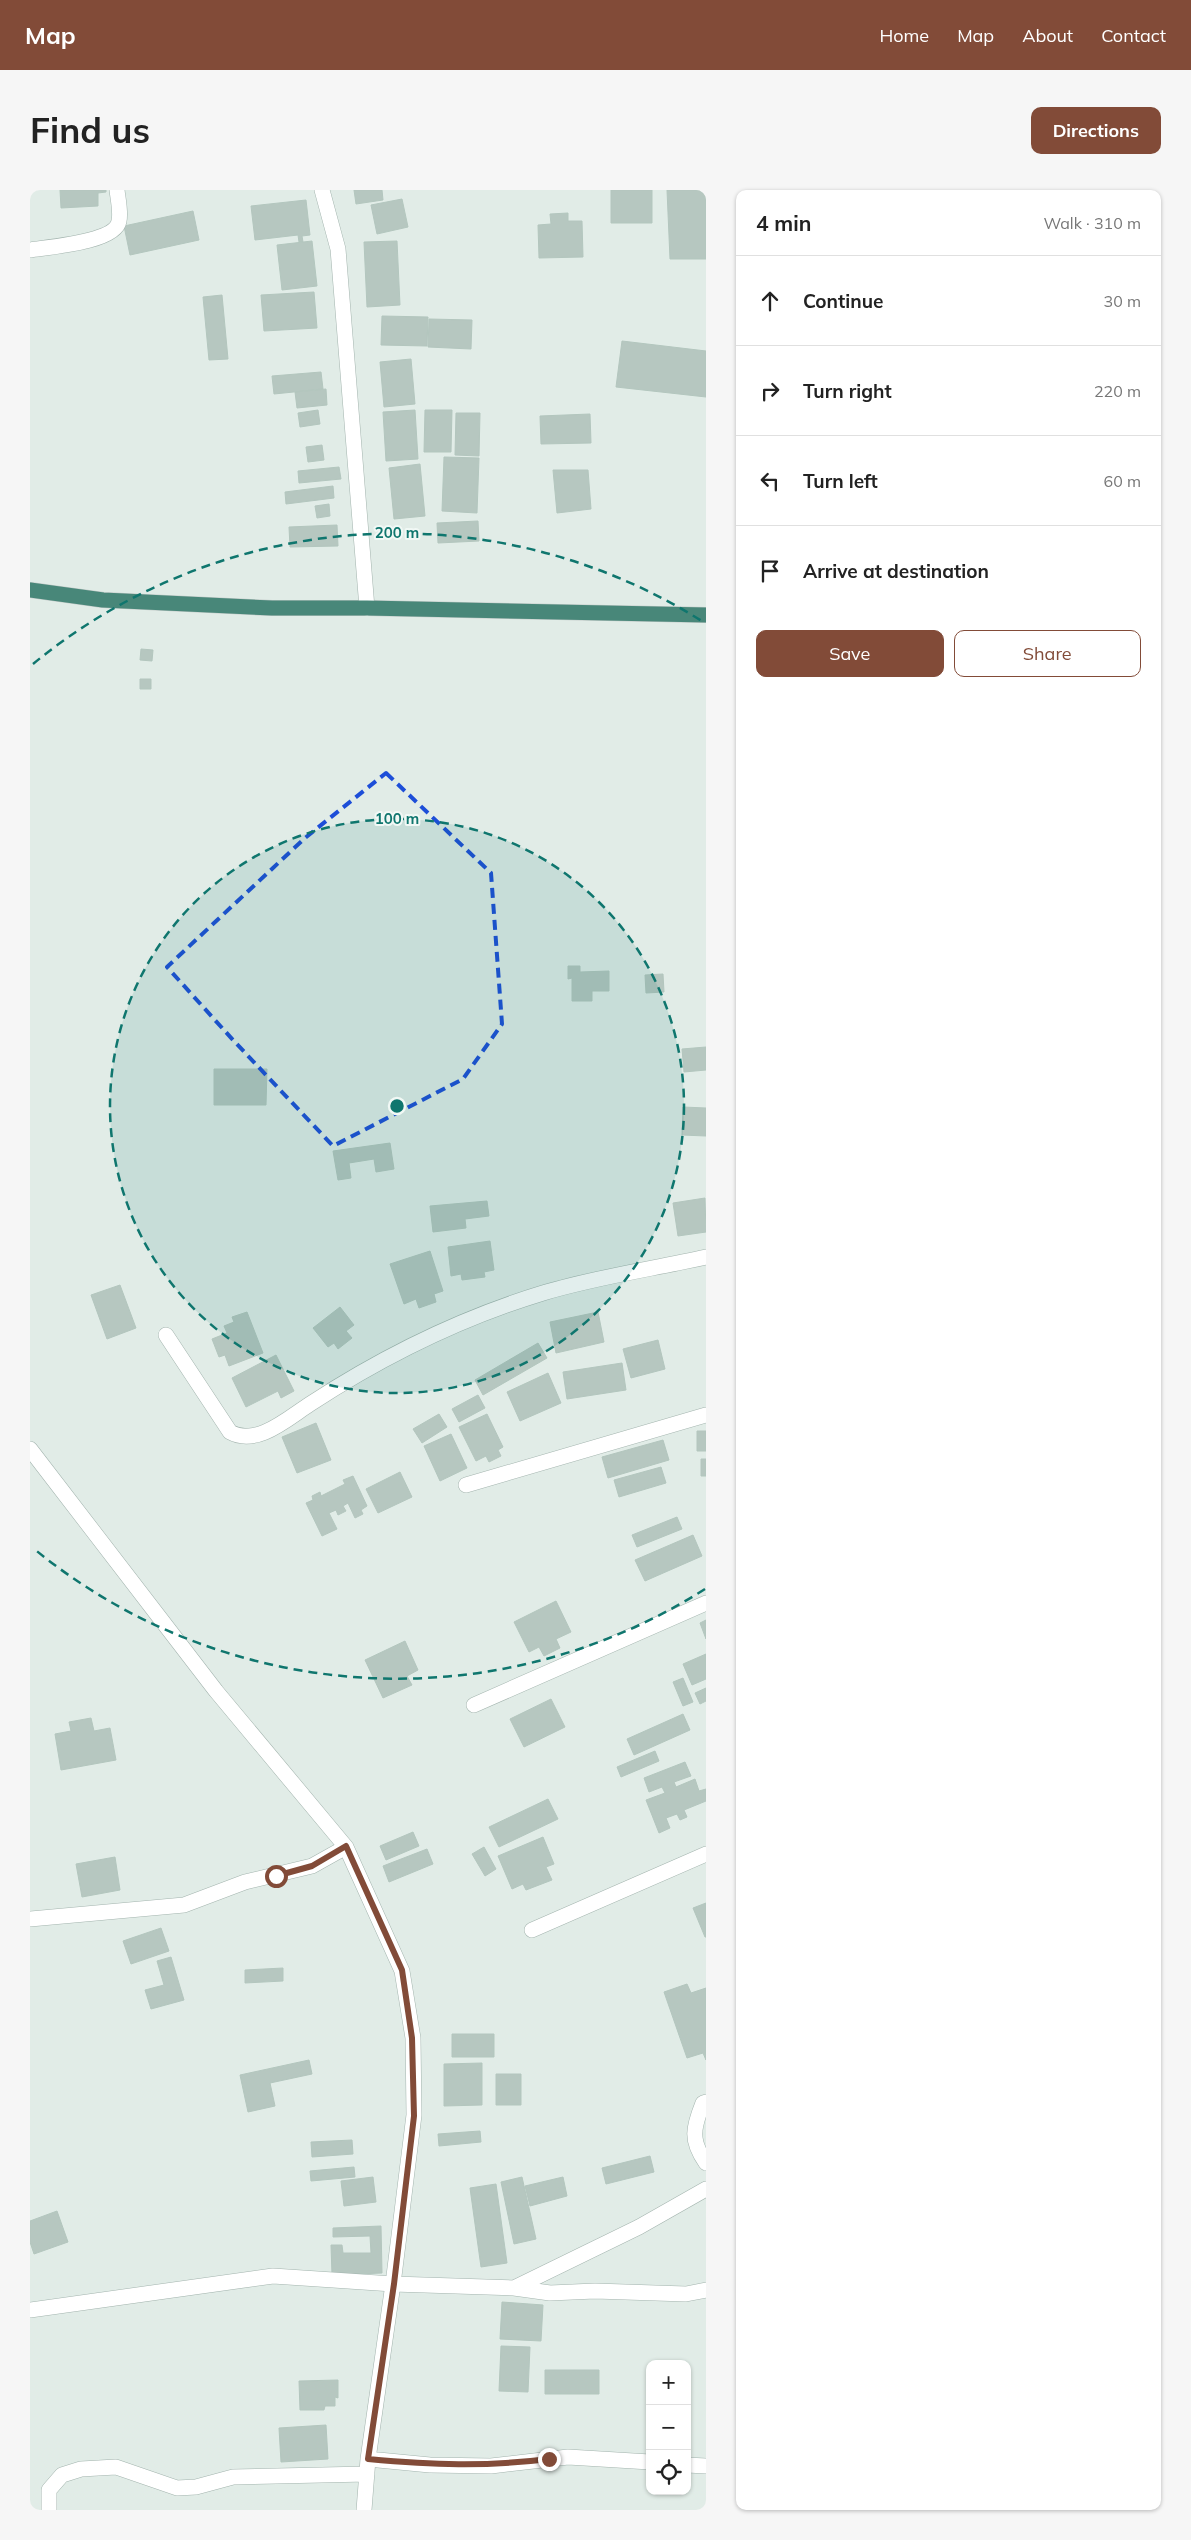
<!DOCTYPE html>
<meta charset="utf-8">
<style>
:root{--surface:#fff;--page:#f6f6f6;--text:#222;--muted:#767676;--line:#e0e0e0;--accent:#824b38}
body{margin:0;font-family:Mulish,sans-serif;background:var(--page);color:var(--text)}
.controls{position:absolute;right:15px;bottom:15px;display:grid;overflow:hidden;border-radius:10px;box-shadow:0 1px 4px #0004}
.controls button{width:45px;height:45px;display:grid;place-items:center;padding:0;border:0;border-bottom:1px solid var(--line);background:var(--surface);color:var(--text);font:25px sans-serif}
.stop{position:absolute;width:15px;height:15px;margin:-11px;border:4px solid #824b38;border-radius:50%;background:#fff}
.stop.end{background:#824b38;border-color:#fff;box-shadow:0 1px 5px #0008}
.list{margin:0;padding:0;list-style:none}
h2{display:flex;justify-content:space-between;align-items:center;height:65px;margin:0;padding:0 20px;font-size:21px}
h2 small{font-size:16px;font-weight:400;color:var(--muted)}
.list li{display:grid;grid-template-columns:32px 1fr auto;gap:15px;align-items:center;box-sizing:border-box;height:90px;padding:0 20px;border-top:1px solid var(--line)}
.list b{display:block;font-size:19px;white-space:nowrap}
.list em{font-size:16px;font-style:normal;color:var(--muted)}
.actions{display:flex;gap:10px;padding:15px 20px}
.actions a{flex:1;padding:11px 0;border:1px solid var(--accent);border-radius:10px;text-align:center;font-size:18px;color:var(--accent)}
.actions .main{background:var(--accent);color:#fff}
.icon{flex:none;width:28px;height:28px;fill:none;stroke:currentColor;stroke-width:2;stroke-linecap:round;stroke-linejoin:round}
.map{position:relative;flex:none;width:676px;height:2320px;overflow:hidden;border-radius:10px}
header{display:flex;align-items:center;gap:30px;box-sizing:border-box;height:70px;padding:0 25px;background:var(--accent);color:#fff}
header strong{font-size:24px}
nav{display:flex;gap:28px;margin-inline-start:auto;font-size:18px}
.intro{display:flex;align-items:center;justify-content:space-between;box-sizing:border-box;height:120px;padding:0 30px}
h1{margin:0;font-size:35px}
.button{padding:12px 22px;border-radius:10px;background:var(--accent);color:#fff;font-size:18px;font-weight:700}
main{display:flex;gap:30px;padding:0 30px}
aside{flex:1;background:var(--surface);border-radius:10px;box-shadow:0 1px 4px #0004}
.map>svg:first-child{display:block}
.building{fill:#b6c7c0;stroke:#b3c6be}
.lines{fill:none;stroke-linecap:round;stroke-linejoin:round}
.minor-casing{stroke:#a3b4ae;stroke-width:16}
.trunk-casing{stroke:#c1c9c7;stroke-width:16}
.minor{stroke:#fff;stroke-width:15}
.trunk{stroke:#488779;stroke-width:15}
.route{stroke:#824b38;stroke-width:6}
.marked{fill:none;stroke:#1d4ed8;stroke-width:4;stroke-dasharray:10 6;stroke-linejoin:round}
.ring{fill:none;stroke:#0f766e;stroke-width:2.5;stroke-dasharray:9 6}
.centre{fill:#0f766e;stroke:#f1f8f5;stroke-width:2.5}
.ring-label{font-size:15px;text-anchor:middle;font-weight:bold;fill:#0f766e;stroke:#f1f8f5;stroke-width:4;stroke-linejoin:round;paint-order:stroke}
</style>
<header>
<strong>Map</strong>
<nav><a>Home</a><a>Map</a><a>About</a><a>Contact</a></nav>
</header>
<div class="intro"><h1>Find us</h1><a class="button">Directions</a></div>
<main>
<div class="map">
<svg width="676" height="2320" viewBox="0 0 676 2320">
<rect width="100%" height="100%" fill="#e1ece7"/>
<!-- building -->
<path class="building" d="M30 0H76V2L68 3V16L31 18Z
M324 0H352L353 10 326 14Z
M581 0H622V33H581Z
M637 0H676V69H640Z
M372 9 378 37 347 44 341 15Z
M276 10 280 45 272 46 273 52H269L268 45 225 50 221 16Z
M163 21 169 50 100 65 94 36Z
M538 23V31H552L553 67 509 68 508 35 521 34 520 24Z
M282 51 287 96 252 100 247 55Z
M367 51 370 115 337 117 334 52Z
M284 102 287 138 234 141 231 105Z
M192 105 198 169 179 170 173 107Z
M352 126 398 127 397 156 351 155Z
M399 129 442 130 441 159 398 157Z
M592 151 676 161V207L586 197Z
M381 169 385 214 354 217 350 172Z
M291 182 293 199 244 204 242 186Z
M296 199 297 215 267 218 265 202Z
M288 220 290 234 270 237 268 223Z
M385 220 388 269 356 271 353 222Z
M395 220H422L421 262H394Z
M426 223H450L449 266 425 265Z
M560 224 561 253 511 254 510 226Z
M292 255 294 270 278 272 276 257Z
M414 267 449 268 447 323 412 321Z
M390 274 395 326 364 329 359 278Z
M309 277 311 289 269 293 268 281Z
M523 280H558L561 319 527 323Z
M303 296 304 308 256 314 255 302Z
M299 314 300 326 287 328 285 316Z
M448 331 449 351 408 353 407 333Z
M307 335 308 356 260 357 259 337Z
M111 459 123 460 122 471 110 470Z
M110 489H121V499H110Z
M538 776H550V782L579 781V801H562V811H542V788L538 789Z
M633 784 634 802 616 803 615 785Z
M676 857V880L654 882 652 859Z
M184 879H237L236 915H184Z
M653 917 676 918V946L652 945Z
M360 953 364 979 346 982 344 969 319 973 321 988 308 990 303 961Z
M675 1008 676 1042 648 1046 643 1013Z
M457 1011 459 1026 435 1029 436 1038 403 1042 400 1016Z
M460 1051 464 1080 454 1082 455 1087 432 1090 431 1084 421 1086 418 1057Z
M400 1061 413 1101 404 1104 406 1112 389 1118 386 1109 374 1114 360 1074Z
M90 1095 106 1138 77 1149 61 1105Z
M310 1117 324 1135 316 1141 322 1148 308 1159 304 1153 298 1157 283 1138Z
M217 1122 233 1163 199 1176 195 1165 189 1167 182 1149 197 1143 194 1136 204 1132 202 1127Z
M568 1122 574 1152 526 1163 520 1132Z
M628 1150 635 1179 601 1188 593 1159Z
M508 1153 517 1168 453 1205 445 1190Z
M246 1165 264 1201 251 1208 248 1201 216 1217 202 1188Z
M592 1173 596 1200 537 1209 533 1182Z
M518 1183 531 1213 490 1231 477 1202Z
M448 1205 455 1218 429 1232 422 1219Z
M409 1224 417 1237 392 1253 383 1239Z
M457 1224 473 1257 468 1260 471 1266 459 1272 456 1266 446 1271 429 1237Z
M286 1233 301 1270 267 1283 252 1247Z
M667 1241H676V1261H667Z
M421 1244 437 1278 410 1291 394 1256Z
M633 1250 639 1270 578 1288 572 1267Z
M671 1269H676V1286H671Z
M631 1277 636 1293 589 1307 584 1290Z
M370 1282 382 1307 348 1323 336 1299Z
M323 1286 337 1316 331 1320 333 1324 325 1328 318 1313 313 1316 316 1321 308 1325 306 1320 299 1323 307 1339 292 1346 276 1313 283 1310 282 1306 290 1302 291 1306 315 1294 313 1290Z
M647 1327 652 1339 607 1357 602 1345Z
M663 1345 672 1366 615 1391 605 1370Z
M526 1411 541 1442 526 1449 530 1458 514 1466 509 1457 499 1462 484 1432Z
M676 1430V1449L670 1433Z
M375 1451 388 1480 377 1486 382 1495 353 1508 335 1470Z
M676 1464V1489L662 1495 653 1474Z
M653 1488 663 1512 653 1516 643 1492Z
M676 1498V1511L670 1514 665 1503Z
M521 1509 535 1537 494 1557 480 1529Z
M653 1524 660 1540 604 1565 597 1549Z
M61 1528 64 1541 80 1538 86 1570 31 1580 25 1544 41 1541 39 1532Z
M625 1561 629 1571 591 1587 587 1577Z
M655 1572 661 1586 644 1592 646 1597 665 1589 669 1601 676 1599V1611L654 1620 657 1627 650 1630 647 1624 636 1628 640 1638 629 1643 616 1610 635 1603 632 1597 619 1602 614 1588Z
M518 1609 528 1629 469 1657 459 1637Z
M383 1642 389 1656 356 1670 350 1656Z
M513 1647 524 1674 516 1677 522 1690 496 1700 493 1694 482 1699 468 1666Z
M454 1657 466 1679 455 1686 442 1664Z
M397 1659 403 1674 359 1692 353 1676Z
M85 1667 90 1700 52 1707 46 1674Z
M676 1713V1747H675L663 1718Z
M131 1738 139 1761 101 1774 93 1751Z
M141 1767 154 1810 121 1819 115 1800 134 1795 127 1771Z
M253 1778V1791L215 1793V1780Z
M657 1794 661 1803 676 1798V1870L673 1863 657 1868 634 1802Z
M422 1844H464V1867H422Z
M279 1870 282 1884 240 1893 245 1916 218 1922 210 1885Z
M452 1873V1915L414 1916V1874Z
M466 1884H491V1915H466Z
M450 1941 451 1952 409 1956 408 1944Z
M322 1950 323 1964 282 1967 281 1952Z
M620 1966 624 1982 576 1994 572 1978Z
M324 1977 325 1987 281 1991 280 1981Z
M343 1987 346 2012 314 2016 311 1991Z
M492 1987 506 2049 484 2054 471 1992Z
M533 1987 537 2006 500 2016 495 1996Z
M466 1994 477 2073 451 2077 440 1998Z
M27 2021 38 2052 4 2064 0 2052V2031Z
M351 2036 352 2083 302 2085 301 2055H312L313 2063H341L340 2046 303 2047V2038Z
M472 2112 513 2115 511 2151 470 2149Z
M471 2156 500 2157 498 2202 469 2201Z
M515 2180H569V2204H515Z
M308 2190V2208L305 2207V2216H295L294 2220H270L269 2191Z
M296 2235 298 2269 251 2272 249 2238Z"/>
<g class="lines">
<!-- minor casing -->
<g class="minor-casing">
<path id="minor" d="M292 0 308 59 337 418
M0 60C19 57 86 52 89 31 91 22 88 9 87 0
M136 1145 200 1242C227 1257 258 1228 280 1214 352 1167 431 1128 513 1103 566 1087 622 1079 676 1067
M0 1259 186 1501 316 1657 372 1781 383 1848 384 1925 363 2094 338 2269 334 2320
M436 1295 676 1225
M444 1515 676 1413
M0 1729 154 1715 215 1692 282 1676 316 1657
M502 1740 676 1664
M676 1912 673 1913C663 1938 660 1950 676 1973
M484 2098 609 2037 676 1999
M0 2120 243 2086 363 2094 484 2098 520 2103 565 2101 656 2104 676 2100
M338 2269 400 2275 461 2276 538 2267 620 2272
M657 2275 676 2276
M19 2320V2300L32 2285 51 2279 86 2277 147 2298 166 2297 203 2287 337 2284"/>
</g>
<!-- trunk casing -->
<g class="trunk-casing">
<path id="trunk" d="M0 400 73 410 242 418H337L676 425"/>
</g>
<!-- minor -->
<use href="#minor" class="minor"/>
<!-- trunk -->
<use href="#trunk" class="trunk"/>
</g>
<g class="lines">
<!-- route -->
<path class="route" d="M246 1686 282 1676 316 1656 372 1780 382 1848 384 1926 364 2094 338 2269C403 2275 454 2277 519 2269"/>
</g>
<!-- marked area -->
<path class="marked" d="M356 583 461 683 472 834 433 889 303 956 203 850 137 777 275 648Z"/>
<!-- distance rings -->
<circle cx="367" cy="916" r="287" fill="#0f766e" fill-opacity=".12"/>
<g class="ring">
<circle cx="367" cy="916" r="287"/>
<path d="M675 1399A573 573 0 0 1 3 1358M3 474A573 573 0 0 1 675 433"/>
</g>
<circle cx="367" cy="916" r="8" class="centre"/>
<g class="ring-label">
<text x="367" y="348">200 m</text>
<text x="367" y="634">100 m</text>
</g>
</svg>
<div class="controls">
<button>+</button>
<button>−</button>
<button><svg class="icon" aria-label="locate" viewBox="0 0 24 24"><circle cx="12" cy="12" r="6"/><path d="M12 2v4M12 18v4M2 12h4M18 12h4"/></svg></button>
</div>
<div class="stop" style="left:246px;top:1686px"></div>
<div class="stop end" style="left:519px;top:2269px"></div>
</div>
<aside>
<h2>4 min<small>Walk · 310 m</small></h2>
<ul class="list">
<li><svg class="icon" aria-label="ahead" viewBox="0 0 24 24"><path d="M12 20V5M6 11l6-6 6 6"/></svg><div><b>Continue</b></div><em>30 m</em></li>
<li><svg class="icon" aria-label="right" viewBox="0 0 24 24"><path d="M7 20v-9h11M14 6l5 5-5 5"/></svg><div><b>Turn right</b></div><em>220 m</em></li>
<li><svg class="icon" aria-label="left" viewBox="0 0 24 24"><path d="M17 20v-9H6M10 6l-5 5 5 5"/></svg><div><b>Turn left</b></div><em>60 m</em></li>
<li><svg class="icon" aria-label="arrive" viewBox="0 0 24 24"><path d="M6 21V4h12l-3 4 3 4H6"/></svg><div><b>Arrive at destination</b></div></li>
</ul>
<div class="actions"><a class="main">Save</a><a>Share</a></div>
</aside>
</main>
